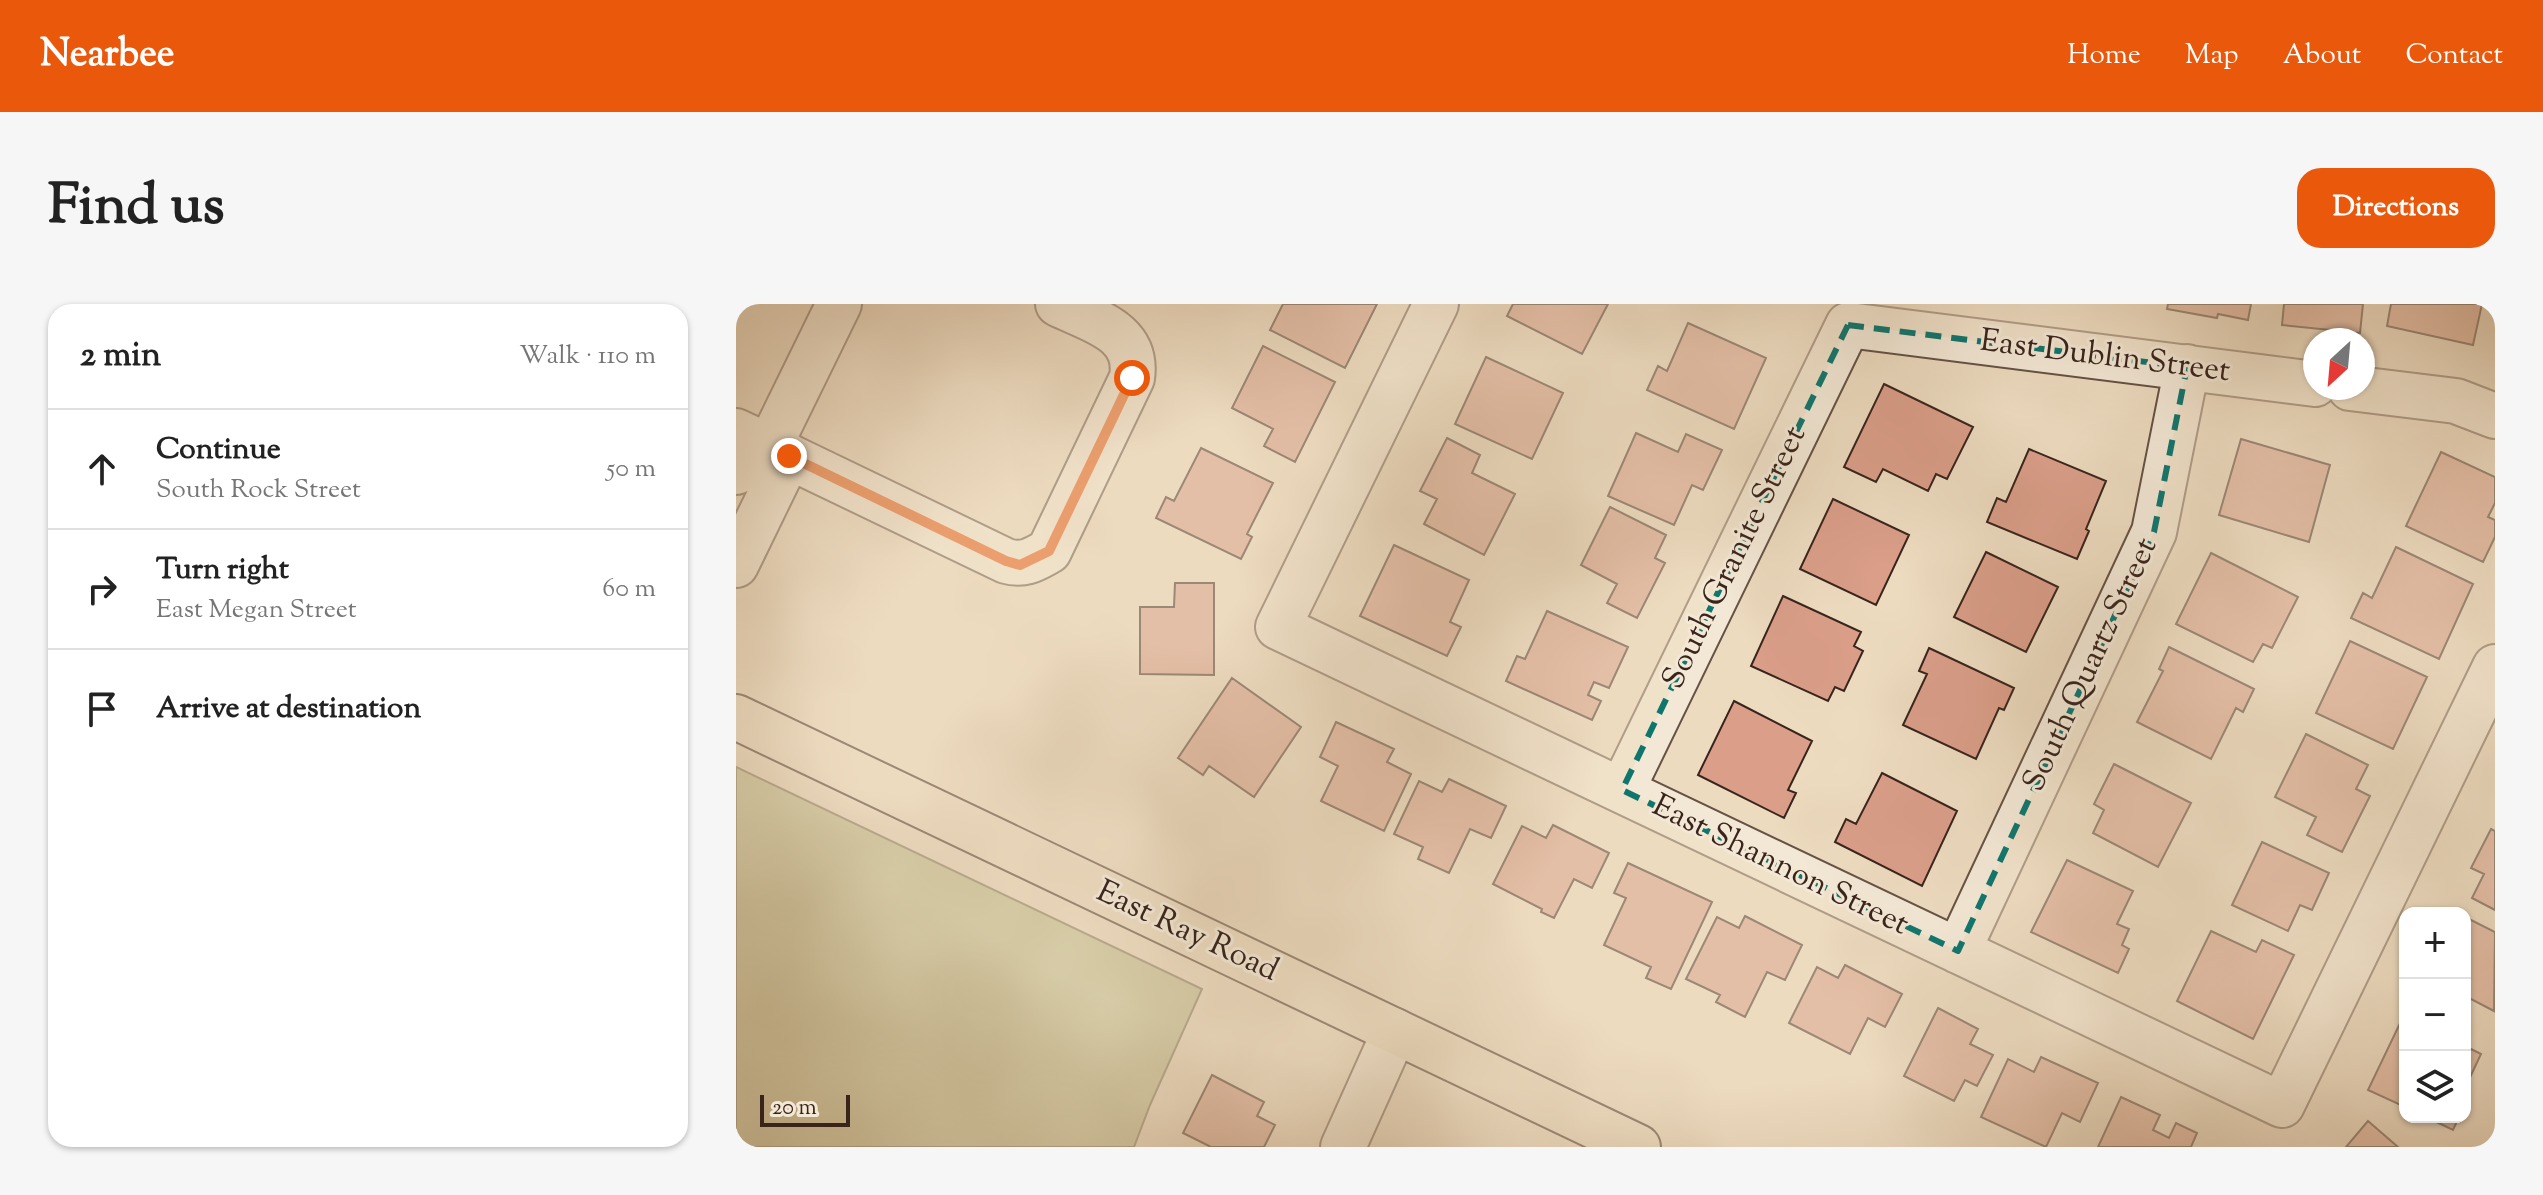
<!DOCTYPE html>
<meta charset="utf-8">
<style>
:root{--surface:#fff;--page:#f6f6f6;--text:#222;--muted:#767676;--line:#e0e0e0;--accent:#ea580c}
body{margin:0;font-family:"Sorts Mill Goudy",serif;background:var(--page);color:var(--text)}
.controls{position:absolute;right:24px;bottom:24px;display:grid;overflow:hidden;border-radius:16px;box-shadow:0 2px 6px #0004}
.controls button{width:72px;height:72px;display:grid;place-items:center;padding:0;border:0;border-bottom:2px solid var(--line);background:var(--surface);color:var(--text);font:40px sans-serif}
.compass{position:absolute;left:1567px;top:24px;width:72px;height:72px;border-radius:50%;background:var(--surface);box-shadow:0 2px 6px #0004;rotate:206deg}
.scale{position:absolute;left:24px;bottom:20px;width:90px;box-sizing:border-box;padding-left:8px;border:4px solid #39241c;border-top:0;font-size:22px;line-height:28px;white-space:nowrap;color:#39241c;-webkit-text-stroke:6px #f3e8d6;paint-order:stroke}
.stop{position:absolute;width:24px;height:24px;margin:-18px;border:6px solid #ea580c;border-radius:50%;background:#fff}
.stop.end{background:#ea580c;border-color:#fff;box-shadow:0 2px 8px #0008}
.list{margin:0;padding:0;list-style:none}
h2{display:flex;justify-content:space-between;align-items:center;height:104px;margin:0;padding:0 32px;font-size:34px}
h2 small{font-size:26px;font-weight:400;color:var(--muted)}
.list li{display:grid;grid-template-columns:52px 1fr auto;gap:24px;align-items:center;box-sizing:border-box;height:120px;padding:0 32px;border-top:2px solid var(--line)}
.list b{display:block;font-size:30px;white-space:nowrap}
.list p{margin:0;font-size:26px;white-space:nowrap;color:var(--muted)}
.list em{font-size:26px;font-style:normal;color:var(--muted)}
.icon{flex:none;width:44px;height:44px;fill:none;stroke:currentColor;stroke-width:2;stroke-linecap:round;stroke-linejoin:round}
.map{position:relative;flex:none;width:1759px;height:843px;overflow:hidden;border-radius:24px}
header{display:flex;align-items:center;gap:48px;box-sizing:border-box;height:112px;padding:0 40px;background:var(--accent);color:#fff}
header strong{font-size:38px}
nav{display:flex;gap:44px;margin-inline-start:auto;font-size:28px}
.intro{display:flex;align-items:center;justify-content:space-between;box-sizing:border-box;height:192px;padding:0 48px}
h1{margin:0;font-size:56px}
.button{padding:20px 36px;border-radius:24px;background:var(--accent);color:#fff;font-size:28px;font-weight:700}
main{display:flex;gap:48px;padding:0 48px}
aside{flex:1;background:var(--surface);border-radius:24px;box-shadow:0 2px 6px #0004}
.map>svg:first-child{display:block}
.green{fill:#bfbe8e;stroke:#7c7155;stroke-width:2}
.building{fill:#da9e89;stroke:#39241c;stroke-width:2}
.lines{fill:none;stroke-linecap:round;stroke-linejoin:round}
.minor-casing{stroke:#665245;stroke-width:48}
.major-casing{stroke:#39241c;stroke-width:48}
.minor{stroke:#f3e8d6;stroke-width:44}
.major{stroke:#eddbc0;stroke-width:44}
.route{stroke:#ea580c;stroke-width:10}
.marked{fill:none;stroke:#0f766e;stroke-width:6;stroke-dasharray:16 10;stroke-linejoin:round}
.labels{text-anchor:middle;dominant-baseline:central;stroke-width:6;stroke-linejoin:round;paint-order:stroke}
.street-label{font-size:32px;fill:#39241c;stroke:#f3e8d6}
</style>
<header>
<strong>Nearbee</strong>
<nav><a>Home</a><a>Map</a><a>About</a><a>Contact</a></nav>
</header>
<div class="intro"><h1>Find us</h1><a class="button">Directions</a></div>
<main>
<aside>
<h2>2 min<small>Walk · 110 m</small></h2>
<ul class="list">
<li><svg class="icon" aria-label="ahead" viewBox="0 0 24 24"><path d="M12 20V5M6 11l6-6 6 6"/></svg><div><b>Continue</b><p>South Rock Street</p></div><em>50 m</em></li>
<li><svg class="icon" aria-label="right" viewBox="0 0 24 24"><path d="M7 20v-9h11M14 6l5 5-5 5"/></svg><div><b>Turn right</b><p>East Megan Street</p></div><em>60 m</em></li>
<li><svg class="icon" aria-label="arrive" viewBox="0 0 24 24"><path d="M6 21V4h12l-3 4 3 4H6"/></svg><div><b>Arrive at destination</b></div></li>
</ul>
</aside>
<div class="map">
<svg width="1759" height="843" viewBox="0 0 1759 843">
<rect width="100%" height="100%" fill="#eddbc0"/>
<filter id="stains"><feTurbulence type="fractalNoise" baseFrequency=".0025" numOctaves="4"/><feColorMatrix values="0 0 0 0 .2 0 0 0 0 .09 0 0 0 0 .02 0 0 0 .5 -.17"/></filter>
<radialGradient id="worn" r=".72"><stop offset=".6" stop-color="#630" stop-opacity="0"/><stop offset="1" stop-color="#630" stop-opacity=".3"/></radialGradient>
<!-- green -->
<path class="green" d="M0 463 466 685 414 801 398 843H0Z"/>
<!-- building -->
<path class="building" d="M547 0H641L609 64 534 26Z
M777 0H872L846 50 771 12Z
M1432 0H1515L1512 16 1482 10 1481 14 1431 5Z
M1548 0H1627L1624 29 1546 21Z
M1655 0H1746L1737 41 1651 22Z
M952 19 1030 54 998 125 911 86 922 62 931 67Z
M527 42 599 78 559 158 528 142 537 125 496 104Z
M750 53 827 89 796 155 719 120Z
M1148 80 1237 123 1211 175 1200 170 1192 187 1147 165 1140 178 1108 163Z
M900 129 942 148 950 130 986 146 967 186 956 181 938 221 872 192Z
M711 134 744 151 736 169 779 190 748 251 688 220 701 195 684 187Z
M1505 135 1594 161 1573 238 1483 211Z
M465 144 537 179 511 230 516 233 505 255 420 214 430 193 438 197Z
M1293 145 1370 177 1350 225 1353 227 1341 255 1251 218 1261 194 1270 198Z
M1705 148 1759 173V199L1752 213 1759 216V233L1747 258 1670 222Z
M1097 195 1173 231 1140 301 1064 265Z
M874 203 930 231 919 254 929 259 901 314 871 299 881 280 845 261Z
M658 241 733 276 714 318 725 323 711 352 624 312Z
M1660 243 1737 280 1703 355 1615 314 1627 289 1636 294Z
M1250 248 1322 283 1290 348 1218 313Z
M1475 249 1562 293 1536 344 1527 340 1517 358 1440 320Z
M439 279H478V371L404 370V303H438Z
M1047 292 1125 328 1118 342 1127 347 1108 387 1099 383 1092 397 1015 362Z
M811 307 892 343 873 384 858 378 852 391 865 397 856 416 770 377 781 352 789 355Z
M1614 337 1691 373 1657 445 1580 409Z
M1433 343 1518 385 1507 408 1500 404 1475 455 1401 418 1427 367 1423 365Z
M1193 344 1278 384 1268 406 1263 404 1240 455 1167 421 1191 370 1183 367Z
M496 374 565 423 518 493 473 462 467 471 442 454Z
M998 397 1076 437 1052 486 1060 489 1048 514 962 471Z
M600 418 658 445 651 458 675 470 648 527 585 497 602 462 584 453Z
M1570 430 1632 461 1620 485 1634 492 1606 548 1571 531 1580 513 1539 493Z
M1378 460 1455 499 1422 563 1357 529 1368 506 1358 500Z
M1146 469 1221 507 1186 582 1099 538 1110 515 1120 520Z
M713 475 770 502 755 534 734 525 713 569 682 555 687 543 658 530 683 477 706 488Z
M817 521 873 549 856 584 838 575 818 614 805 608 806 605 757 580 786 522 810 534Z
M1755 525 1759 527V606L1736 594 1748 570 1735 564Z
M1526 538 1593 569 1576 606 1564 601 1552 627 1496 601Z
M1331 556 1397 587 1381 620 1393 625 1386 641 1393 645 1382 669 1295 628Z
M892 559 976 598 935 685 910 674 915 663 868 641 890 594 878 589Z
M1009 612 1066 641 1049 676 1031 668 1009 713 980 698 984 691 950 675 981 613 1003 624Z
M1729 613 1759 628 1758 707 1729 692Z
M1475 627 1520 648 1526 636 1558 651 1517 735 1441 697Z
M1109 661 1166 690 1149 723 1132 714 1114 750 1053 719 1081 663 1102 674Z
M1202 704 1242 725 1234 740 1257 751 1241 782 1229 776 1218 797 1168 772Z
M1667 713H1669V803L1632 786Z
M1729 742 1745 750 1729 784Z
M1305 753 1362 779 1344 818 1326 809 1310 843 1245 813 1272 755 1298 768Z
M476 771 528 798 521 812 539 821 528 843H475L447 829Z
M1385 793 1424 811 1417 826 1433 834 1440 819 1461 829 1455 843H1362Z
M1690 813H1723L1717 826Z
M1632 817 1662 843H1610Z"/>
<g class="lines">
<!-- minor casing -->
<g class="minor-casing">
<path id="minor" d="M700 0 542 323 1546 801 1759 363
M1614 84 1720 97 1759 112
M0 127 270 257C288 262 297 256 313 247L396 74C403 27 357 17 322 0
M33 143 103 0
M0 168 15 134
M0 261 53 152
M886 486 1112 21 1579 80
M1222 647 1418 228 1451 63
M607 843 659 727"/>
</g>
<!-- major casing -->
<g class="major-casing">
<path id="major" d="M0 413 902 843"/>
</g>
<!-- minor -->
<use href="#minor" class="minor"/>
<!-- major -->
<use href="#major" class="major"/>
</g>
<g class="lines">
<!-- route -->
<path class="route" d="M53 152 270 257 284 261 313 247 396 74"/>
</g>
<!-- marked area -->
<path d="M0 0H1759V843H0ZM1112 21 1451 63 1418 228 1222 647 886 486Z" fill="#eddbc0" fill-opacity=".55" fill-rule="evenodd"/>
<path class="marked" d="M1112 21 1451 63 1418 228 1222 647 886 486Z"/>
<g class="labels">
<!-- street labels -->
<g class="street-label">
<text transform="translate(1369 53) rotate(7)">East Dublin Street</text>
<text transform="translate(999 254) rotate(-64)">South Granite Street</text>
<text transform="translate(1355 361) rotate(-65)">South Quartz Street</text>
<text transform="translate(1044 562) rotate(26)">East Shannon Street</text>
<text transform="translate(451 628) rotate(25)">East Ray Road</text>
</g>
</g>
<rect width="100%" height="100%" filter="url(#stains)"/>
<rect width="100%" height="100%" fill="url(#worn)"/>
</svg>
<div class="controls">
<button>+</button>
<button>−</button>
<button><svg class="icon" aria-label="layers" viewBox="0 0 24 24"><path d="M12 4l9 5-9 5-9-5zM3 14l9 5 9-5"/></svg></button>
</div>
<svg class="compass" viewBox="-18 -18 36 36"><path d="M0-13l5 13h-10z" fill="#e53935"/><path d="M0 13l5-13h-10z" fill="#767676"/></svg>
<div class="scale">20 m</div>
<div class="stop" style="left:396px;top:74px"></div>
<div class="stop end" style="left:53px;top:152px"></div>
</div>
</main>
